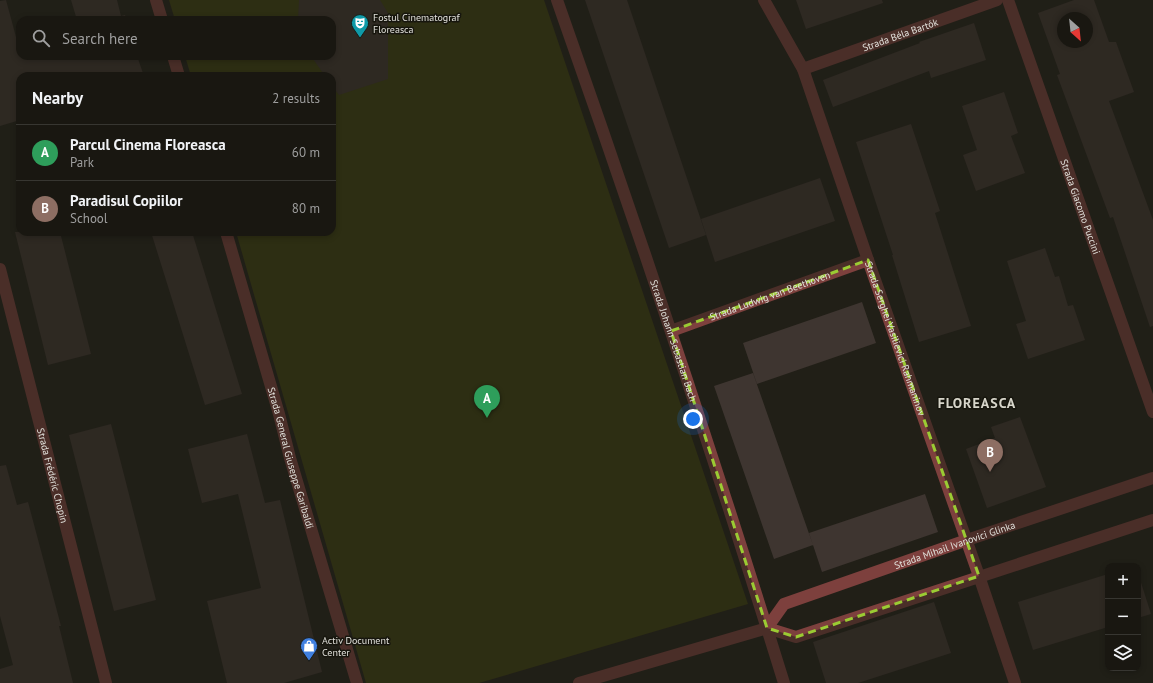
<!DOCTYPE html>
<meta charset="utf-8">
<style>
:root{--surface:#191711;--page:#22201a;--text:#f1f3f6;--muted:#9f9f9f;--line:#373631;--accent:#ea580c}
body{margin:0;font-family:"PT Sans",sans-serif;background:var(--page);color:var(--text)}
.controls{position:absolute;right:12px;bottom:12px;display:grid;overflow:hidden;border-radius:8px;box-shadow:0 2px 6px #0003}
.controls button{width:36px;height:36px;display:grid;place-items:center;padding:0;border:0;border-bottom:1px solid var(--line);background:var(--surface);color:var(--text);font:20px sans-serif}
.compass{position:absolute;left:1057px;top:12px;width:36px;height:36px;border-radius:50%;background:var(--surface);box-shadow:0 2px 6px #0003;rotate:153deg}
.you{position:absolute;left:693px;top:419px;width:14px;height:14px;margin:-10px;border:3px solid #fff;border-radius:50%;background:#1a73e8;box-shadow:0 0 0 6px #1a73e833}
.badge{display:grid;place-items:center;width:26px;height:26px;border-radius:50%;background:var(--accent);color:#fff;font-size:13px;font-weight:700}
.pin{position:absolute;translate:-50% -33px;filter:drop-shadow(0 1px 2px #0008)}
.pin::after{content:'';position:absolute;top:21px;width:14px;height:12px;background:inherit;clip-path:polygon(0 0,100% 0,50% 100%)}
.list{margin:0;padding:0;list-style:none}
h2{display:flex;justify-content:space-between;align-items:center;height:52px;margin:0;padding:0 16px;font-size:17px}
h2 small{font-size:13px;font-weight:400;color:var(--muted)}
.list li{display:grid;grid-template-columns:26px 1fr auto;gap:12px;align-items:center;box-sizing:border-box;height:56px;padding:0 16px;border-top:1px solid var(--line)}
.list b{display:block;font-size:15px;white-space:nowrap}
.list p{margin:0;font-size:13px;white-space:nowrap;color:var(--muted)}
.list em{font-size:13px;font-style:normal;color:var(--muted)}
.icon{flex:none;width:22px;height:22px;fill:none;stroke:currentColor;stroke-width:2;stroke-linecap:round;stroke-linejoin:round}
.map{position:relative;flex:none;width:1153px;height:683px;overflow:hidden}
.search{position:absolute;background:var(--surface);box-shadow:0 2px 6px #0003;left:16px;top:16px;width:320px;height:44px;display:flex;align-items:center;gap:10px;box-sizing:border-box;padding:0 14px;border-radius:12px;color:var(--muted);font-size:15px}
.panel{position:absolute;background:var(--surface);box-shadow:0 2px 6px #0003;left:16px;top:72px;width:320px;height:164px;border-radius:12px}
.map>svg:first-child{display:block}
.green{fill:#3d400e}
.building{fill:#3e3530;fill-rule:evenodd}
.lines{fill:none;stroke-linecap:round;stroke-linejoin:round}
.minor{stroke:#7d403d;stroke-width:12}
.marked{fill:none;stroke:#9bcb33;stroke-width:3;stroke-dasharray:8 5;stroke-linejoin:round}
.labels{text-anchor:middle;dominant-baseline:central;stroke-width:3;stroke-linejoin:round;paint-order:stroke}
.poi-label{font-size:10px;fill:#e1e0da;stroke:#17160e;text-anchor:start}
.street-label{font-size:10px;fill:#e1e0da;stroke:#17160e}
.district-label{font-size:14px;font-weight:bold;letter-spacing:1px;fill:#d7d5ca;stroke:#17160e}
</style>
<div class="map">
<svg width="1153" height="683" viewBox="0 0 1153 683">
<rect width="100%" height="100%" fill="#211f17"/>
<!-- green -->
<path class="green" d="M169 0H544L748 604 479 683H366L236 232H332V76H191L185 56H332V20H175Z"/>
<!-- building -->
<path class="building" d="M6 0 19 48 20 47V56H137L144 76H20V120L0 126V1Z
M71 0H117L121 16 125 15 127 20H77Z
M299 0H380L388 13V79L339 95 332 86V76H325L311 56H332V20H298Z
M585 0H627L706 235 669 248Z
M796 0H882L883 3 806 29Z
M1074 0H1094L1109 42H1116L1134 92 1109 101 1153 220V326L1150 327 1113 217 1110 218 1057 75 1060 74 1038 13ZM1063 18H1087V42H1063Z
M974 23 986 60 931 78 929 71 833 107 823 80 920 43 919 42Z
M1004 92 1018 133 1011 136 1025 173 976 191 963 155 977 150 962 106Z
M911 124 940 211 935 213 971 326 919 342 892 255H893L856 142Z
M820 178 835 221 715 262 701 219Z
M15 232H60L91 354 48 365Z
M151 232H192L242 394 205 405Z
M1045 248 1055 277 1059 276 1068 306 1073 305 1085 340 1028 359 1016 324 1026 321 1007 261Z
M862 302 876 343 757 384 743 343Z
M753 373 813 545 774 559 714 386Z
M1020 417 1046 487 987 508 966 449 995 438 991 427Z
M111 424 156 600 114 611 69 435Z
M247 434 265 503 280 500 322 672 284 683H227L207 601 261 588 238 494 202 503 188 449Z
M6 465 17 505 28 502 61 626H59L73 683H0V669L13 665 0 616V466Z
M925 494 938 532 822 572 809 533Z
M1138 573 1151 614 1138 618Z
M1108 574V627L1033 650 1018 602Z
M934 602 951 653 858 683H826L813 642Z"/>
<g class="lines">
<!-- minor -->
<g class="minor">
<path d="M156 0 162 20"/>
<path id="s1" d="M557 0C637 226 713 454 784 683"/>
<path id="s2" d="M764 0 803 69 868 260 979 576 1015 683"/>
<path id="s3" d="M1008 0 1153 412"/>
<path d="M173 56 179 76"/>
<path id="s4" d="M803 69 997 0"/>
<path id="s5" d="M226 232 279 414 290 458 357 683"/>
<path id="s6" d="M0 269 106 683"/>
<path id="s7" d="M671 331 868 260"/>
<path id="s8" d="M767 628 784 604 967 540 1153 478"/>
<path d="M579 683 767 628 796 637 1153 520"/>
</g>
</g>
<!-- marked area -->
<path d="M0 0H1153V683H0ZM868 260 979 576 796 637 767 628 671 331Z" fill="#211f17" fill-opacity=".55" fill-rule="evenodd"/>
<path class="marked" d="M868 260 979 576 796 637 767 628 671 331Z"/>
<!-- icons -->
<defs>
<g id="theatre-pin" transform="scale(0.9)"><path d="M0 17L-7.5 6A9.5 9.5 0 1 1 7.5 6Z" fill="#0f9aa8" stroke="#17160e"/><path d="M-5-5.5Q0-4 5-5.5V0Q5 5 0 6Q-5 5-5 0ZM-3.3-2.5H-1v1.5H-3.3ZM1-2.5H3.3v1.5H1ZM-2.8 1Q0 5.5 2.8 1Z" fill="#fff"/></g>
<g id="shop-pin" transform="scale(0.9)"><path d="M0 17L-7.5 6A9.5 9.5 0 1 1 7.5 6Z" fill="#3f7fe0" stroke="#17160e"/><path d="M-5-2.5h2.3a2.7 3.5 0 0 1 5.4 0H5L5.5 6h-11ZM-1.5-2.5h3a1.5 2.3 0 0 0-3 0Z" fill="#fff"/></g>
</defs>
<g fill-rule="evenodd">
<use href="#theatre-pin" x="360" y="23"/>
<use href="#shop-pin" x="309" y="646"/>
</g>
<g class="labels">
<!-- poi labels -->
<g class="poi-label">
<text x="373" y="17">Fostul Cinematograf<tspan x="373" dy="12">Floreasca</tspan></text>
<text x="322" y="640">Activ Document<tspan x="322" dy="12">Center</tspan></text>
</g>
<!-- street labels -->
<g class="street-label">
<text stroke="none"><textPath href="#s4" startOffset="103">Strada Béla Bartók</textPath></text>
<text stroke="none"><textPath href="#s3" startOffset="219">Strada Giacomo Puccini</textPath></text>
<text stroke="none"><textPath href="#s7" startOffset="105">Strada Ludwig van Beethoven</textPath></text>
<text stroke="none"><textPath href="#s2" startOffset="364">Strada Serghei Vasilievici Rahmaninov</textPath></text>
<text stroke="none"><textPath href="#s1" startOffset="360">Strada Johann Sebastian Bach</textPath></text>
<text stroke="none"><textPath href="#s5" startOffset="235">Strada General Giuseppe Garibaldi</textPath></text>
<text stroke="none"><textPath href="#s6" startOffset="213">Strada Frédéric Chopin</textPath></text>
<text stroke="none"><textPath href="#s8" startOffset="210">Strada Mihail Ivanovici Glinka</textPath></text>
</g>
<!-- district labels -->
<g class="district-label">
<text x="977" y="403">FLOREASCA</text>
</g>
</g>
</svg>
<div class="controls">
<button>+</button>
<button>−</button>
<button><svg class="icon" aria-label="layers" viewBox="0 0 24 24"><path d="M12 4l9 5-9 5-9-5zM3 14l9 5 9-5"/></svg></button>
</div>
<svg class="compass" viewBox="-18 -18 36 36"><path d="M0-13l5 13h-10z" fill="#e53935"/><path d="M0 13l5-13h-10z" fill="#9f9f9f"/></svg>
<div class="you"></div>
<div class="pin badge" style="left:487px;top:418px;background:#2e9e5b">A</div>
<div class="pin badge" style="left:990px;top:472px;background:#8d6e63">B</div>
<div class="search"><svg class="icon" aria-label="search" viewBox="0 0 24 24"><circle cx="10" cy="10" r="6"/><path d="M15 15l6 6"/></svg>Search here</div>
<section class="panel">
<h2>Nearby<small>2 results</small></h2>
<ul class="list">
<li><span class="badge" style="background:#2e9e5b">A</span><div><b>Parcul Cinema Floreasca</b><p>Park</p></div><em>60 m</em></li>
<li><span class="badge" style="background:#8d6e63">B</span><div><b>Paradisul Copiilor</b><p>School</p></div><em>80 m</em></li>
</ul>
</section>
</div>
